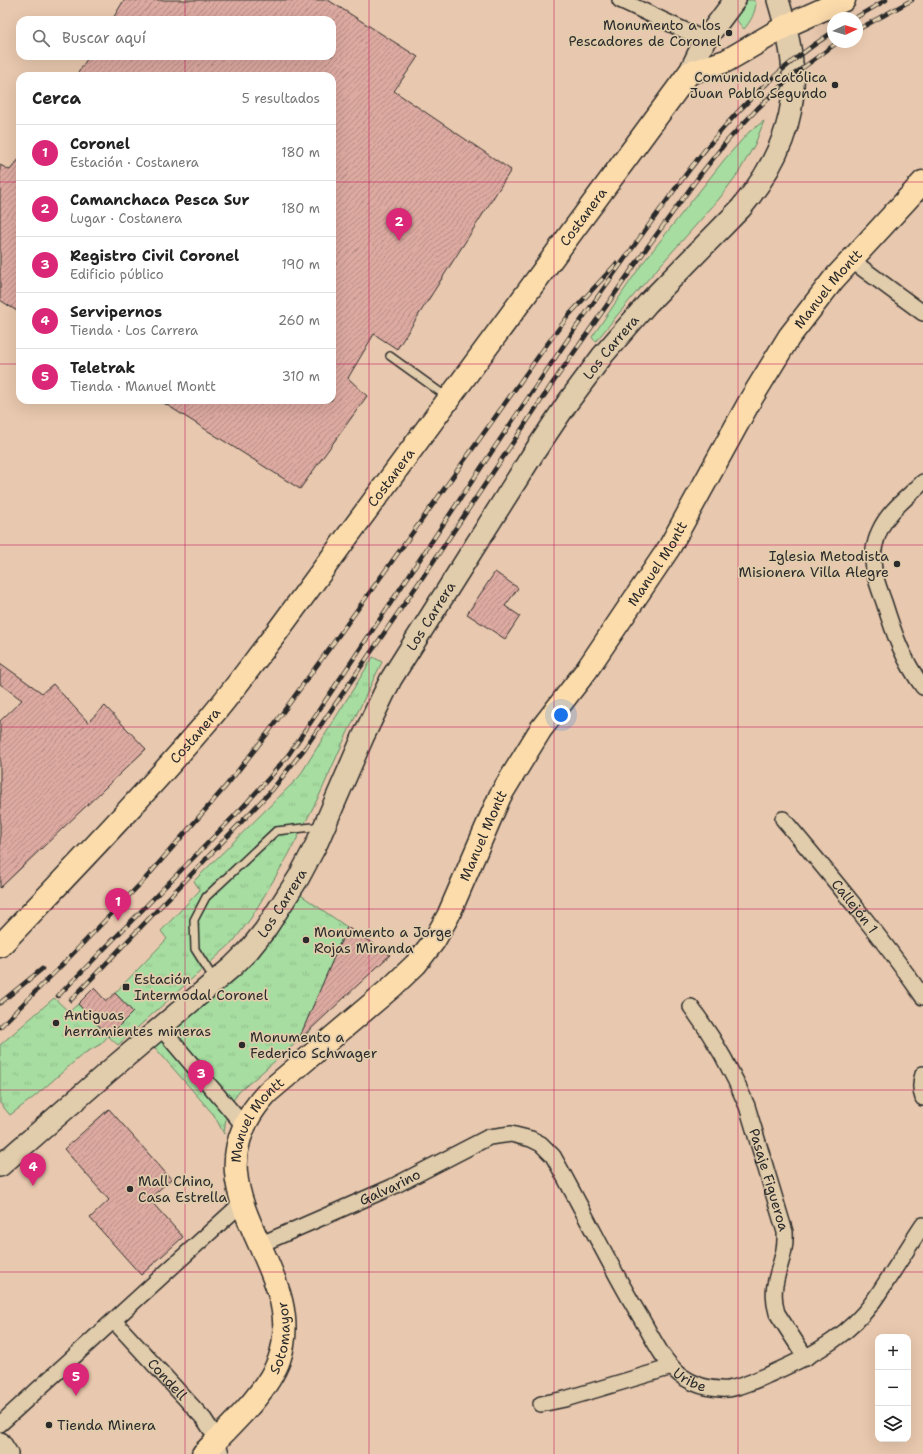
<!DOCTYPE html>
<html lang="es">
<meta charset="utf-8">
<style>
:root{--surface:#fff;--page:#f6f6f6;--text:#222;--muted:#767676;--line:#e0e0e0;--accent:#db2777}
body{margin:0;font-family:"Shantell Sans",sans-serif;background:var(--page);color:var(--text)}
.controls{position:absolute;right:12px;bottom:12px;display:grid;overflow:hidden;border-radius:8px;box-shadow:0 4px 16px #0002}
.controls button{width:36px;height:36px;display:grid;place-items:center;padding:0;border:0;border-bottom:1px solid var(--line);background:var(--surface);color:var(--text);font:20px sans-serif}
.compass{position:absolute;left:827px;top:12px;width:36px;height:36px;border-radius:50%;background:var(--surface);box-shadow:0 4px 16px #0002;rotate:86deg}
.you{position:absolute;left:561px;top:715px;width:14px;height:14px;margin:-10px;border:3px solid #fff;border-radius:50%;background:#1a73e8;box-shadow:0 0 0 6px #1a73e833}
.badge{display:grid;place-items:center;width:26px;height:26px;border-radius:50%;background:var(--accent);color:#fff;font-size:13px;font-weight:700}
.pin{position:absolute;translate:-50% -33px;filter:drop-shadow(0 1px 2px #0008)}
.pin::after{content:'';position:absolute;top:21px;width:14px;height:12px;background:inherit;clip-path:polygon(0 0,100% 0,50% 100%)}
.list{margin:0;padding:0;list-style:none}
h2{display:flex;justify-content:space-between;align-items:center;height:52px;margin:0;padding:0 16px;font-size:17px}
h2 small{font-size:13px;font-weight:400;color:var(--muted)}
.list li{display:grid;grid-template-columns:26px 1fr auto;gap:12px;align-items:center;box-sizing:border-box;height:56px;padding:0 16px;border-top:1px solid var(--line)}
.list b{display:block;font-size:15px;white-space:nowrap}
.list p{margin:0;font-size:13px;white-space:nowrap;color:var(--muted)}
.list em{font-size:13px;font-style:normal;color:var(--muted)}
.icon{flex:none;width:22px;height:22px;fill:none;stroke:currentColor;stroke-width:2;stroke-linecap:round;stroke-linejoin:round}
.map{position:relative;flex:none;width:923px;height:1454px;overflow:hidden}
.search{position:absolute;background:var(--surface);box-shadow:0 4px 16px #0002;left:16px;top:16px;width:320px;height:44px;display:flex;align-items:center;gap:10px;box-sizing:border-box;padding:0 14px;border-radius:12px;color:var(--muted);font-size:15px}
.panel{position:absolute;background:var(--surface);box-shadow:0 4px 16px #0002;left:16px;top:72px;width:320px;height:332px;border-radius:12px}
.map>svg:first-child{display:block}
.grass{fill:#a7dda1;stroke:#698466}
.park{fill:url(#park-tufts);stroke:#698466}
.building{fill:url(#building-hatch);stroke:#2b2b2b}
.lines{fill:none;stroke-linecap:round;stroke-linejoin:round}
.lane-casing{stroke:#2b2b2b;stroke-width:10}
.street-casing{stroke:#2b2b2b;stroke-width:18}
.secondary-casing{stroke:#2b2b2b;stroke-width:24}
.primary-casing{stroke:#2b2b2b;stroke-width:25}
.lane{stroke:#e1ccab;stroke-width:7}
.street{stroke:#e1ccab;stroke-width:15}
.secondary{stroke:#e1ccab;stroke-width:21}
.primary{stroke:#fddcac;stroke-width:22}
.rail-casing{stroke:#2b2b2b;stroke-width:4.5}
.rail{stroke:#e1ccab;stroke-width:3;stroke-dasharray:9;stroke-linecap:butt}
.grid{fill:none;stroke:#c2185b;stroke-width:1;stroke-opacity:0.55}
.poi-dot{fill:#2b2b2b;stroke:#e1ccab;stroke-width:1.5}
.labels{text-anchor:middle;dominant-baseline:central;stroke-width:3.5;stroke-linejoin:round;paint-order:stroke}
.poi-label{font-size:14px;fill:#2b2b2b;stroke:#e1ccab;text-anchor:start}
.street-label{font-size:14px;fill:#2b2b2b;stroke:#e1ccab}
</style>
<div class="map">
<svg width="923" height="1454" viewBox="0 0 923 1454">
<defs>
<pattern id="park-tufts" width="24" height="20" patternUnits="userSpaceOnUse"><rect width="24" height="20" fill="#a7dda1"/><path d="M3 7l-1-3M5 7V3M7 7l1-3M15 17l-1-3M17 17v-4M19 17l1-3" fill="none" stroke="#90be8b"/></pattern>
<pattern id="building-hatch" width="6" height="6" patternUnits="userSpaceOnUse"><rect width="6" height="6" fill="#ddaaa1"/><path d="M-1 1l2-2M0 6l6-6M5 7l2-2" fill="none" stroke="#b38b83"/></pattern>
</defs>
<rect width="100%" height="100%" fill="#e8c8ae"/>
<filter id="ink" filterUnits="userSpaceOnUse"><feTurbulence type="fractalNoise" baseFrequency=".025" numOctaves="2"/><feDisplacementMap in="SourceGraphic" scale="8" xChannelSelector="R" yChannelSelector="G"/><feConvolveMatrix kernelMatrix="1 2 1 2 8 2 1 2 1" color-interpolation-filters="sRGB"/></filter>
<g filter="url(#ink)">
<!-- grass -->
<path class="grass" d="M750 0H753L756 3C755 13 751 21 744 29L733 16 745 1Z
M764 121 755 144 739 172 719 199 634 295 596 341 594 340 592 337 642 264 724 160 749 132Z"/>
<!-- park -->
<path class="park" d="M373 657 382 662 345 738 320 794 289 854 251 918 233 942 118 1045 108 1036 101 1044 83 1054 34 1097 10 1115 0 1103V1045L54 998 69 1012 78 1004 108 1036 133 1012 115 993 167 939 161 931 200 890 194 881 299 777Z
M295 891 347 927 308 1019 311 1030 239 1092 227 1109 224 1134 214 1115 150 1042Z"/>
<!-- building -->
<path class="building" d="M124 0H328L418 57 394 91 511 170 397 349 374 334 348 378 367 396 300 489 159 400H332V76H76L89 56H332V20H112Z
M20 158V313L0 300V165L10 170Z
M495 572 518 588 505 606 520 616 505 639 467 614Z
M0 663 42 693 53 684 88 722 105 706 146 749 0 888V721L22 700 0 684Z
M347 927 390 955 298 1041Z
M94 988 106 1001 115 993 133 1012 109 1036 78 1004Z
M109 1109 171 1179 149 1199 183 1237 141 1275 90 1218 109 1200 64 1149Z"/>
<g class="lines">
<!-- lane casing -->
<g class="lane-casing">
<path id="lane" d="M390 356 447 397
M214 979 195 949 194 920 206 897 276 831 322 826"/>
</g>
<!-- street casing -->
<g class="street-casing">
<g id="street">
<path d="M620 0 705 40"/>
<path d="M851 260 923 313"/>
<path d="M923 482C908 497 888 511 879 532 876 540 873 549 873 558 873 574 879 588 884 602 894 634 903 660 923 687"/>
<path id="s1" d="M783 819C832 877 880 935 923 997"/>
<path id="s2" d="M691 1007C714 1038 732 1070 747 1106L785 1232C787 1264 767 1280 777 1313L806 1358"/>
<path d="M161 1028 244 1126"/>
<path d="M923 1074C920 1083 920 1090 923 1098"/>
<path id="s3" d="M259 1245 392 1187 489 1137 511 1134 531 1139 541 1144 553 1156C583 1209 609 1265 641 1318 652 1337 663 1361 680 1375 694 1385 711 1390 728 1389 742 1387 756 1380 768 1375 804 1359 838 1343 864 1313 873 1303 881 1290 888 1279 900 1261 911 1243 923 1225"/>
<path id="s4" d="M114 1321 204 1419 217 1439 221 1454"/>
<path d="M541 1404 565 1399 672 1367"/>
<path d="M0 1424 242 1203"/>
</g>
</g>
<!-- secondary casing -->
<g class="secondary-casing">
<g id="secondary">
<path d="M689 73 705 40 735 0"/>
<path id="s5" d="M0 1166 109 1071 232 967 249 950 265 930 299 877 317 843 363 737 391 679 533 454 568 402 603 355 648 303 741 208C775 167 799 117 792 62 790 41 784 20 778 0"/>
<path d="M0 1443 7 1454"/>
</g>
</g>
<!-- primary casing -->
<g class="primary-casing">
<g id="primary">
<path id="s6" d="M0 946C71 871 144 796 211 717 233 691 253 663 274 636L689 73 726 61 786 26 844 0"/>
<path id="s7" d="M203 1454C228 1428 267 1393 279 1360 313 1265 176 1190 268 1092L393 986 416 964 434 941 448 916 500 796 514 773 541 729 586 671 669 548 751 399 789 337 833 280 923 182"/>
</g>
</g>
<!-- lane -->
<use href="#lane" class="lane"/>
<!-- street -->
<use href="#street" class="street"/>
<!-- secondary -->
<use href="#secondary" class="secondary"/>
<!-- primary -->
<use href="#primary" class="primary"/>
<!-- rail casing -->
<g class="rail-casing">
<path id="rail" d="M855 18 886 0
M857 30 912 0
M58 996 241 809 270 777 289 754 317 713C404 584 489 454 577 326 606 285 635 244 665 203 694 162 725 122 762 88 784 67 808 48 833 32
M71 1000 272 790 305 748 431 565 552 384 646 249 700 175 727 141 758 108 793 75 838 42
M0 1003 42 969
M0 1027 62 965 145 879 226 786 267 734 334 642 444 489 545 347 569 315 616 264"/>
</g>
<!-- rail -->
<use href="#rail" class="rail"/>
</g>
</g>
<!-- grid -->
<path class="grid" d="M185 0V20M369 0V1454M554 0V1454M738 0V1454M185 56V76M0 182H20M332 182H923M0 364H20M332 364H923M185 400V1454M0 545H923M0 727H923M0 909H923M0 1090H923M0 1272H923"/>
<!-- markers -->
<g class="poi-dot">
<circle cx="729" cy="33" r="4"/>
<circle cx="835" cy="85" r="4"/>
<circle cx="897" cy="564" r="4"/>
<circle cx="306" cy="940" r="4"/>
<rect x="122" y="983" width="8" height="8" rx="2"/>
<circle cx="56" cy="1023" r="4"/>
<circle cx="242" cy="1045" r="4"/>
<circle cx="130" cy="1189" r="4"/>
<circle cx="49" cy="1425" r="4"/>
</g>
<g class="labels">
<!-- poi labels -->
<g class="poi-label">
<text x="721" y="25" text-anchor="end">Monumento a los<tspan x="721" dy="16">Pescadores de Coronel</tspan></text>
<text x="827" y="77" text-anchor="end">Comunidad católica<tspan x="827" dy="16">Juan Pablo Segundo</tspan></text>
<text x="889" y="556" text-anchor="end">Iglesia Metodista<tspan x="889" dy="16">Misionera Villa Alegre</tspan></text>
<text x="314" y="932">Monumento a Jorge<tspan x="314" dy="16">Rojas Miranda</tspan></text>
<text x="134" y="979">Estación<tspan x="134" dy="16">Intermodal Coronel</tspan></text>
<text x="64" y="1015">Antiguas<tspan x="64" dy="16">herramientes mineras</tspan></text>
<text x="250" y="1037">Monumento a<tspan x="250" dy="16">Federico Schwager</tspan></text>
<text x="138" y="1181">Mall Chino,<tspan x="138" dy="16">Casa Estrella</tspan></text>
<text x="57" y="1425">Tienda Minera</text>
</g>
<!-- street labels -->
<g class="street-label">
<text stroke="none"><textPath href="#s6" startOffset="935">Costanera</textPath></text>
<text stroke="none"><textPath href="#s7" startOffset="1397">Manuel Montt</textPath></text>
<text stroke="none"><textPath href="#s5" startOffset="1035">Los Carrera</textPath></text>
<text stroke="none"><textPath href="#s6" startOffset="611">Costanera</textPath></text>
<text stroke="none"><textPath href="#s7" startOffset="1073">Manuel Montt</textPath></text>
<text stroke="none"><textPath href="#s5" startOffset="711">Los Carrera</textPath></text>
<text stroke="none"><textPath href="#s6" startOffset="287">Costanera</textPath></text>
<text stroke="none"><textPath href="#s7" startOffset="749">Manuel Montt</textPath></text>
<text stroke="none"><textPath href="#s5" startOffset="387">Los Carrera</textPath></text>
<text stroke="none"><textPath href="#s1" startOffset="113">Callejón 1</textPath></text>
<text stroke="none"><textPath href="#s7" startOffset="377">Manuel Montt</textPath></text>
<text stroke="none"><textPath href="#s2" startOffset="191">Pasaje Figueroa</textPath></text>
<text stroke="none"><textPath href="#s3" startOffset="143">Galvarino</textPath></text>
<text stroke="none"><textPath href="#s7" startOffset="144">Sotomayor</textPath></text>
<text stroke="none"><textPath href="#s3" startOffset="590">Uribe</textPath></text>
<text stroke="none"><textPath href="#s4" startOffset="79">Condell</textPath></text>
</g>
</g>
</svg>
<div class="controls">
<button>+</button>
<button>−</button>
<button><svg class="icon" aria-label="layers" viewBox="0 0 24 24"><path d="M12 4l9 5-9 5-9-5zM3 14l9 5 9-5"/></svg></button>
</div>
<svg class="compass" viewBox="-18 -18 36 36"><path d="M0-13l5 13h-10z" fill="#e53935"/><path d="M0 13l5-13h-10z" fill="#767676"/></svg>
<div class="you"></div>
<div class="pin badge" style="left:118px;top:921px">1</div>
<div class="pin badge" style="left:399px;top:241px">2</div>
<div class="pin badge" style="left:201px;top:1093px">3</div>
<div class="pin badge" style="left:33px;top:1186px">4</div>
<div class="pin badge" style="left:76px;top:1396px">5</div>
<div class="search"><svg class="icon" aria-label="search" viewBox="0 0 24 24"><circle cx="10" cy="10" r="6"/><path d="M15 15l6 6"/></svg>Buscar aquí</div>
<section class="panel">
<h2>Cerca<small>5 resultados</small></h2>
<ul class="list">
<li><span class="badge">1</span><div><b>Coronel</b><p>Estación · Costanera</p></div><em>180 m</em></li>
<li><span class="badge">2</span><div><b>Camanchaca Pesca Sur</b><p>Lugar · Costanera</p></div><em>180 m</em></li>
<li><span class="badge">3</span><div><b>Registro Civil Coronel</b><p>Edificio público</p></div><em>190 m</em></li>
<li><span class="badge">4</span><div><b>Servipernos</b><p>Tienda · Los Carrera</p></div><em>260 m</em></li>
<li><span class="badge">5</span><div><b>Teletrak</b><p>Tienda · Manuel Montt</p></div><em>310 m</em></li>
</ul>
</section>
</div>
